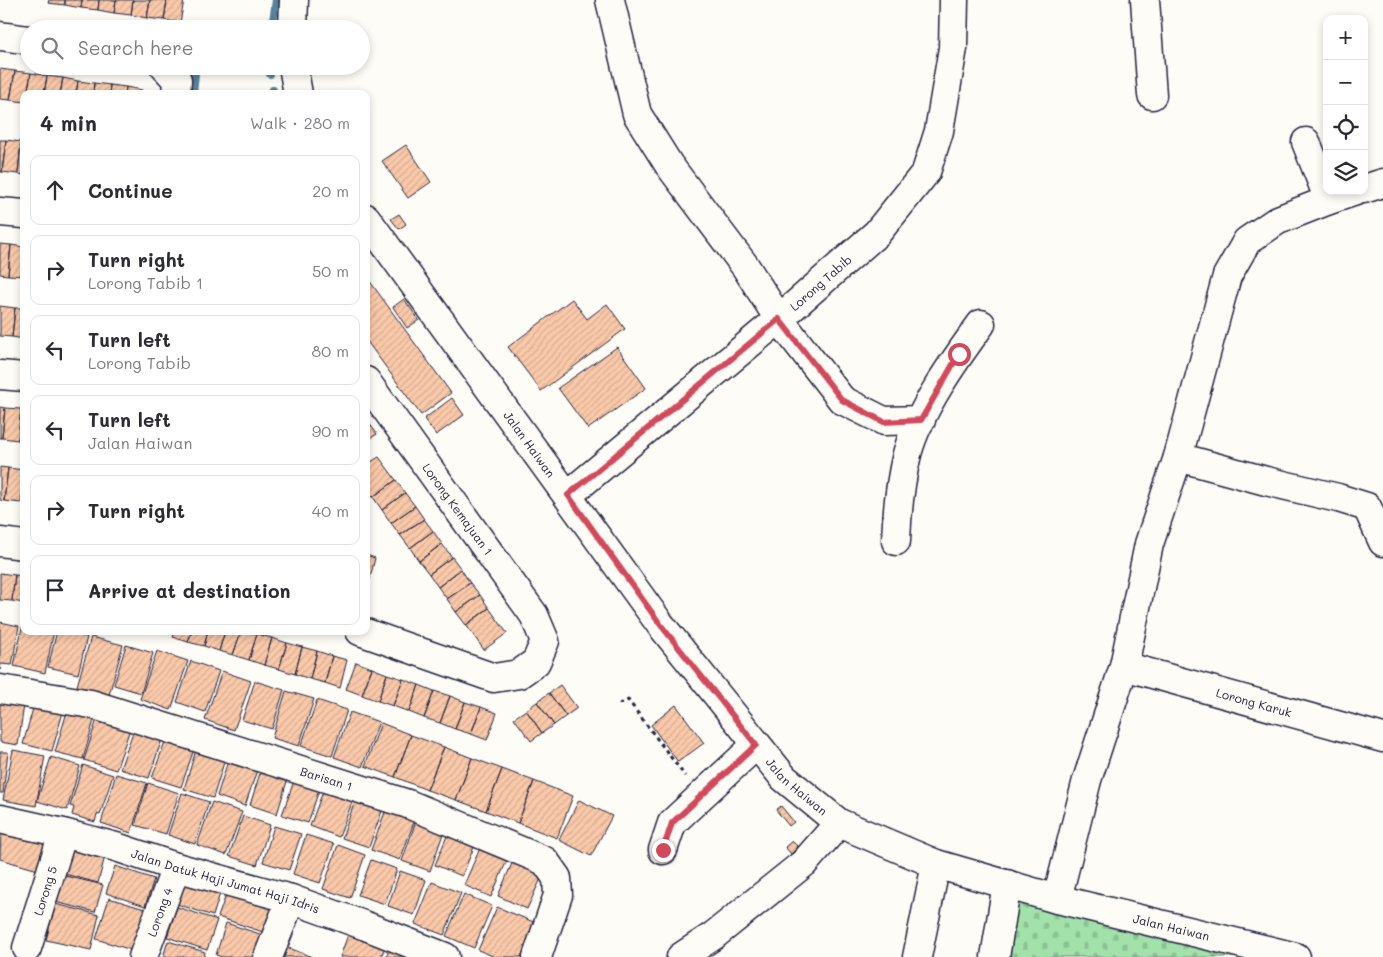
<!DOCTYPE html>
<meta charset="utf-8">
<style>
:root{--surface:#fff;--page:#f2f2f3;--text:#2b2b33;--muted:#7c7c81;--line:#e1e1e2}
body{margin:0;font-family:Mali,sans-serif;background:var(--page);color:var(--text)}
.controls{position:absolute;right:15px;top:15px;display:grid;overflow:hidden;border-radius:10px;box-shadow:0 2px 8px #0003}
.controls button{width:45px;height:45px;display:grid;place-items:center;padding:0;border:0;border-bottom:1px solid var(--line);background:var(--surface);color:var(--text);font:25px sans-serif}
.stop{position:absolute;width:15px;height:15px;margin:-11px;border:4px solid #d1495b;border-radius:50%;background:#fff}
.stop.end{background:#d1495b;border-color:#fff;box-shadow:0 1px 5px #0008}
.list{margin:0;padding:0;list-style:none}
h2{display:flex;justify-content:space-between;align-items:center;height:65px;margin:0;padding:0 20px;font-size:21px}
h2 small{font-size:16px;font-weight:400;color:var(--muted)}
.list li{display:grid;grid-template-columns:32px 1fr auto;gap:15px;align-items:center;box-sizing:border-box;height:70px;margin:0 10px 10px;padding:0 10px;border:1px solid var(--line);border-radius:10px}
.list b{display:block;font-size:19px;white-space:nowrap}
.list p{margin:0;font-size:16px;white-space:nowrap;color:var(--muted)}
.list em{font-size:16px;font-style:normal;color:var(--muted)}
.icon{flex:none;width:28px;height:28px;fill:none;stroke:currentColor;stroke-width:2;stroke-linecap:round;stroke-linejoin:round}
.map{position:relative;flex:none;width:1383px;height:957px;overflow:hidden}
.search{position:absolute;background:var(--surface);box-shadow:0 2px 8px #0003;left:20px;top:20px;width:350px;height:55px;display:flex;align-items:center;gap:12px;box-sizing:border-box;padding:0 18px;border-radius:28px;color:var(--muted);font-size:19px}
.panel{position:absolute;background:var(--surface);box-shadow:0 2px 8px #0003;left:20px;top:90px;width:350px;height:545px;border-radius:10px}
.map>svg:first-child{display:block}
.cemetery{fill:url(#cemetery-stones);stroke:#628272}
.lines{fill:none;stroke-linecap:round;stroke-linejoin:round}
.stream{stroke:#58839c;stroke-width:8}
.building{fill:url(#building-hatch);stroke:#22223b}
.minor-casing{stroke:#22223b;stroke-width:31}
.path{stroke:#22223b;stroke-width:3;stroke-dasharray:4 4;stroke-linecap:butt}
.minor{stroke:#fdfcf7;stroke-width:28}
.route{stroke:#d1495b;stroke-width:6}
.labels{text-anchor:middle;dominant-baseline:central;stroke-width:5;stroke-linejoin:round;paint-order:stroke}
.street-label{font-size:12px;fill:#22223b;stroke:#fdfcf7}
</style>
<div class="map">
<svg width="1383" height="957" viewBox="0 0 1383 957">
<defs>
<pattern id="cemetery-stones" width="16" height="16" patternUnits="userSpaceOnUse" patternTransform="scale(1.25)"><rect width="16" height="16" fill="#a2e2aa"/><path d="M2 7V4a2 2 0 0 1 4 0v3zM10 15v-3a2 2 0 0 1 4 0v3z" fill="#8bc293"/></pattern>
<pattern id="building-hatch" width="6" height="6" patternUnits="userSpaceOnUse" patternTransform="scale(1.25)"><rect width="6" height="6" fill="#fac9aa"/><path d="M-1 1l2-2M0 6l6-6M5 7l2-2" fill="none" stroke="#d6ac93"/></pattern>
</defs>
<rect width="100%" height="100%" fill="#fdfcf7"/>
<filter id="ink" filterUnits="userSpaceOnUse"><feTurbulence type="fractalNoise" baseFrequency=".02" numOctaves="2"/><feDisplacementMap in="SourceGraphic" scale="10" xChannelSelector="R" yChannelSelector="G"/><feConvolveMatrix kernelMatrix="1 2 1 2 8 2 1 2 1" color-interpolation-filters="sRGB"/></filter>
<g filter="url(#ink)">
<!-- cemetery -->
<path class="cemetery" d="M1012 888 1052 912 1235 957H1010L1015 924Z"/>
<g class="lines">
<!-- stream -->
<path class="stream" d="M273 21 276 0
M190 66 195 73 193 94
M270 74V66
M273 90 274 94"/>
</g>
<!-- building -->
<path class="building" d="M49 0H65V5L48 3Z
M65 0H82L81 8 65 5Z
M82 0H99L98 10 81 8Z
M99 0H116L114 13 98 10Z
M116 0H133L131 15 114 13Z
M133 0H150L147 18 131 15Z
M150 0H167L164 20 147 18Z
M167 0H184L180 23 164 20Z
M0 69 15 71 10 100 0 99Z
M15 71 31 73 27 94H24V102L10 100Z
M31 73 47 76 44 94H27Z
M47 76 63 78 60 94H44Z
M63 78 78 81 76 94H60Z
M78 81 94 83 93 94H76Z
M94 83 110 85 109 94H93Z
M110 85 126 87 125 94H109Z
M126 87 142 90V94H125Z
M0 140H6L2 172H0Z
M6 140 21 142 18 174 2 172Z
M21 142 24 143V175L18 174Z
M406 145 431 182 408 198 382 161Z
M399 214 406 224 399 229 391 219Z
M0 244 11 245 8 275 0 274Z
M11 245 24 247V276L8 275Z
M366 276 451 393 421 415 366 340Z
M404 299 419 320 407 328 393 307Z
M572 299 587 319 607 304 625 329 541 391 508 347Z
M0 306 15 308 12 337 0 336Z
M15 308H24V339L12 337Z
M617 347 646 388 588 429 558 388Z
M452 398 464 415 436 435 424 419Z
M0 407 5 408 2 438H0Z
M5 408 21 409 18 440 2 438Z
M21 409H24V440H18Z
M366 419 377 434 366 441Z
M379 457 396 480 373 497 366 488V465Z
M0 467 8 468 4 501 0 500Z
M8 468 24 470 21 503 4 501Z
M396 480 405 493 382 510 373 497Z
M405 493 415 506 391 523 382 510Z
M415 506 424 519 400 535 391 523Z
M424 519 433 531 410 548 400 535Z
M433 531 442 544 419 561 410 548Z
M442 544 452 557 429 574 419 561Z
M366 555 375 558 367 590H366Z
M452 557 461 569 438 587 429 574Z
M461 569 470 583 447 599 438 587Z
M0 573 15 575 12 601 0 600Z
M15 575 24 576V603L12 601Z
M470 583 480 595 456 612 447 599Z
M480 595 489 608 466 625 456 612Z
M489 608 507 633 484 650 466 625Z
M0 622 19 626 12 665 1 664 0 670Z
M23 623 24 631H54L45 673 14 666Z
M57 631 87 637 78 674 48 667Z
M175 631H192L188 642 173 637Z
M192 631H208L204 646 188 642Z
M208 631H225L219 651 204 646Z
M225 631H241L233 655 219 651Z
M241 631 257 634 249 660 233 655Z
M257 634 272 638 264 665 249 660Z
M91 637 123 645 109 695 77 686Z
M272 638 287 643 279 669 264 665Z
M287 643 302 647 295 674 279 669Z
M126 645 153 653 141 693 114 685Z
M302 647 317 651 310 679 295 674Z
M157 651 188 661 171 710 140 699Z
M317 651 332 656 325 683 310 679Z
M332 656 347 660 340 688 325 683Z
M191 661 219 671 205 712 177 702Z
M356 662 372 668 362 695 346 689Z
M372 668 387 674 378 701 362 695Z
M222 671 251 681 234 730 205 720Z
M387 674 403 679 393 706 378 701Z
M403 679 419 685 409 712 393 706Z
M255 681 284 690 272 729 242 720Z
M419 685 434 691 424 718 409 712Z
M560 685 577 708 566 716 549 693Z
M286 691 314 699 299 746 272 738Z
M434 691 450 696 440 723 424 718Z
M549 693 566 716 554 725 537 702Z
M450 696 465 702 455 729 440 723Z
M317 700 347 710 332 756 301 746Z
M0 701 24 705 18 745 0 742Z
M465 702 481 707 471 734 455 729Z
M537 702 554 725 542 733 526 710Z
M34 705 63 712 52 751 23 744Z
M676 705 704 743 678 762 651 725Z
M481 707 497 713 487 740 471 734Z
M526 710 542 733 531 741 514 718Z
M67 712 94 720 83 759 55 752Z
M350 712 379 722 362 767 334 757Z
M97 719 130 729 116 770 84 760Z
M381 723 411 735 395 777 365 766Z
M134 729 162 739 149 778 120 769Z
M411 735 444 747 427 790 395 777Z
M166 739 194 749 181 787 152 778Z
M444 747 472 758 456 800 427 790Z
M13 750 45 756 36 806 3 800Z
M196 750 225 759 213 798 184 789Z
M0 752H8L3 793H0Z
M51 757 80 766 67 810 37 801Z
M472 758 502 769 486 811 456 800Z
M228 761 257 770 245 806 217 796Z
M83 765 113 775 100 815 97 814 95 822 72 815 74 807 70 806Z
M502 769 534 781 518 823 486 811Z
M261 770 288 778 277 814 250 805Z
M116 774 147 783 131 833 101 823Z
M295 778 320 787 308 823 282 815Z
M534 781 573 796 557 838 518 823Z
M148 783 179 793 166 834 135 825Z
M325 786 354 797 339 837 310 826Z
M182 793 209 802 195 844 168 835Z
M579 800 612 816 591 856 559 840Z
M355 801 382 811 369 847 342 838Z
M212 802 242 812 226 855 197 845Z
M388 804 417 814 400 860 371 850Z
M781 806 794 822 789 826 776 810Z
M243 816 270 825 257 865 229 856Z
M416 821 444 831 430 871 402 861Z
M274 826 301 834 289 870 263 862Z
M1 831 46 844 38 870 0 859Z
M449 831 476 842 462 876 435 865Z
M306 835 334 844 320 883 293 874Z
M792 841 798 847 791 854 785 847Z
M338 845 365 855 350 898 323 889Z
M481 846 508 858 491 897 464 885Z
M68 847 105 856 98 883 61 873Z
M371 860 397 869 385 904 358 895Z
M513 861 543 874 527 909 498 896Z
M115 866 154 879 145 906 106 893Z
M400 871 426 880 414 915 388 906Z
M62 875 103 885 95 912 55 902Z
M186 878 221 890 213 916 177 904Z
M432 882 461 893 444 935 415 924Z
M227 892 272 907 263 932 218 917Z
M464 894 492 906 474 948 446 936Z
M109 898 151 911 138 952 96 939Z
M55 904 99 915 91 950 46 940Z
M177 907 217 920 207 950 167 937Z
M497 907 536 923 521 957H495L478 950Z
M226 923 266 936 258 957H222L216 955Z
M350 929 387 942 381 957H340Z
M168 941 205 952 204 957H163Z
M284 946 312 957H280Z
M389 949 412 957H386Z"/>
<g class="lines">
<!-- minor casing -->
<g class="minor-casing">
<g id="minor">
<path d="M610 0 637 114 669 165 745 266 779 319 842 400 884 421 921 420"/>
<path d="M1145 0 1152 95"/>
<path d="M293 29 294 0"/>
<path d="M0 36 29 40"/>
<path d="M164 66 177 80 176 94"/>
<path d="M293 66 298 94"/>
<path d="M1306 142 1329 200"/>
<path d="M1364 189 1383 183"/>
<path d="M0 212 24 214"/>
<path id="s1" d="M366 218 660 624 784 778 839 823 936 864 1057 899 1296 957"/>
<path d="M0 375 24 377"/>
<path d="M1178 457 1266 481 1338 498 1367 507 1383 542"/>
<path id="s2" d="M568 495 779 319 877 233 926 172 939 131 953 48 954 0"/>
<path d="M896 541C897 512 900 483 907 454 919 410 954 361 981 324"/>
<path d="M0 542 24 545"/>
<path d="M360 631 494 678 519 674 536 662 545 641 534 615 366 381"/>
<path id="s3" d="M1124 666 1383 738"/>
<path id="s4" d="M0 689 91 704 408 804 545 861 557 878 558 895 537 957"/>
<path id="s5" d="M0 819 63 833 116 847 176 867 291 899 366 926 445 957"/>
<path d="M663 850 672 823 756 745"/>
<path d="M1057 899 1087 780 1124 666 1149 544 1178 457 1227 276 1247 241 1278 220 1329 200 1356 191"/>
<path id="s6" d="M27 948 63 833"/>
<path id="s7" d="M143 957 176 867"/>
<path d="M268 957 291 899"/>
<path d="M681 957 713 936 804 863 839 823"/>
<path d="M917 957 936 864"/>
<path d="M995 957 1007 884"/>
</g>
</g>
<!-- path -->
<path class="path" d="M619 704 628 700 685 776"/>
<!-- minor -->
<use href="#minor" class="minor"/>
</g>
</g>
<g class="lines" filter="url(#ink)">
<!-- route -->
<path class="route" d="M663 850 672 823 756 745 660 624 568 495 779 319 842 400 884 422 921 420 959 354"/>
</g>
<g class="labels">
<!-- street labels -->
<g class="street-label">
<text stroke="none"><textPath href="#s2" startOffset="330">Lorong Tabib</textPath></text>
<text stroke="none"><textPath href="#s1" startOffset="279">Jalan Haiwan</textPath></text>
<text transform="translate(458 509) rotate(54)">Lorong Kemajuan 1</text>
<text stroke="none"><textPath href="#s3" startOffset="135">Lorong Karuk</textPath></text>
<text stroke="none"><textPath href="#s4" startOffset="339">Barisan 1</textPath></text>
<text stroke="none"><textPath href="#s1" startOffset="714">Jalan Haiwan</textPath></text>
<text stroke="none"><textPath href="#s5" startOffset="234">Jalan Datuk Haji Jumat Haji Idris</textPath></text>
<text stroke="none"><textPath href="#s6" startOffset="60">Lorong 5</textPath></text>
<text stroke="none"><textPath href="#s7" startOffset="48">Lorong 4</textPath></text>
<text stroke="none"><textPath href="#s1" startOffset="1119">Jalan Haiwan</textPath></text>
</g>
</g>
</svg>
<div class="controls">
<button>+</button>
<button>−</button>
<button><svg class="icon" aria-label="locate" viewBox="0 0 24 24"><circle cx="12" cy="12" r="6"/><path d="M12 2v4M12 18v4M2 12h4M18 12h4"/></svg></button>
<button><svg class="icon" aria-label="layers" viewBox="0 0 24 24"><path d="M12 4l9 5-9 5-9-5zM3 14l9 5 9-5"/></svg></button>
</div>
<div class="stop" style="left:959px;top:354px"></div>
<div class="stop end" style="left:663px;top:850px"></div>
<div class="search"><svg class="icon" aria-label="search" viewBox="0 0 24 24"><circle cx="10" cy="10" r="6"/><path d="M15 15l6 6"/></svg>Search here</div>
<section class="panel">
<h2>4 min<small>Walk · 280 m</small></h2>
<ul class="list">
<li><svg class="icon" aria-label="ahead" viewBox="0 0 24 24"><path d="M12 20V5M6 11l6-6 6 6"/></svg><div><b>Continue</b></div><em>20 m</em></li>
<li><svg class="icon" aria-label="right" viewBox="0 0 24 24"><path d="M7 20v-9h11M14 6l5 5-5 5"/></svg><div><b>Turn right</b><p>Lorong Tabib 1</p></div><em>50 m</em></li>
<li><svg class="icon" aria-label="left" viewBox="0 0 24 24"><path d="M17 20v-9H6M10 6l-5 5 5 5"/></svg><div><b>Turn left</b><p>Lorong Tabib</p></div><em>80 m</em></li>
<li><svg class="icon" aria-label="left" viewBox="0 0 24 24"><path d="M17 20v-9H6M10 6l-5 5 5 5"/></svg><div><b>Turn left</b><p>Jalan Haiwan</p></div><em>90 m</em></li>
<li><svg class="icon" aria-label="right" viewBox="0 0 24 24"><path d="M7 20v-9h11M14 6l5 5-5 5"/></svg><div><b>Turn right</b></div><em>40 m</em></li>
<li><svg class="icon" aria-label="arrive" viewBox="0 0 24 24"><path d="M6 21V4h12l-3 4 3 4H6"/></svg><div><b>Arrive at destination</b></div></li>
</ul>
</section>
</div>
